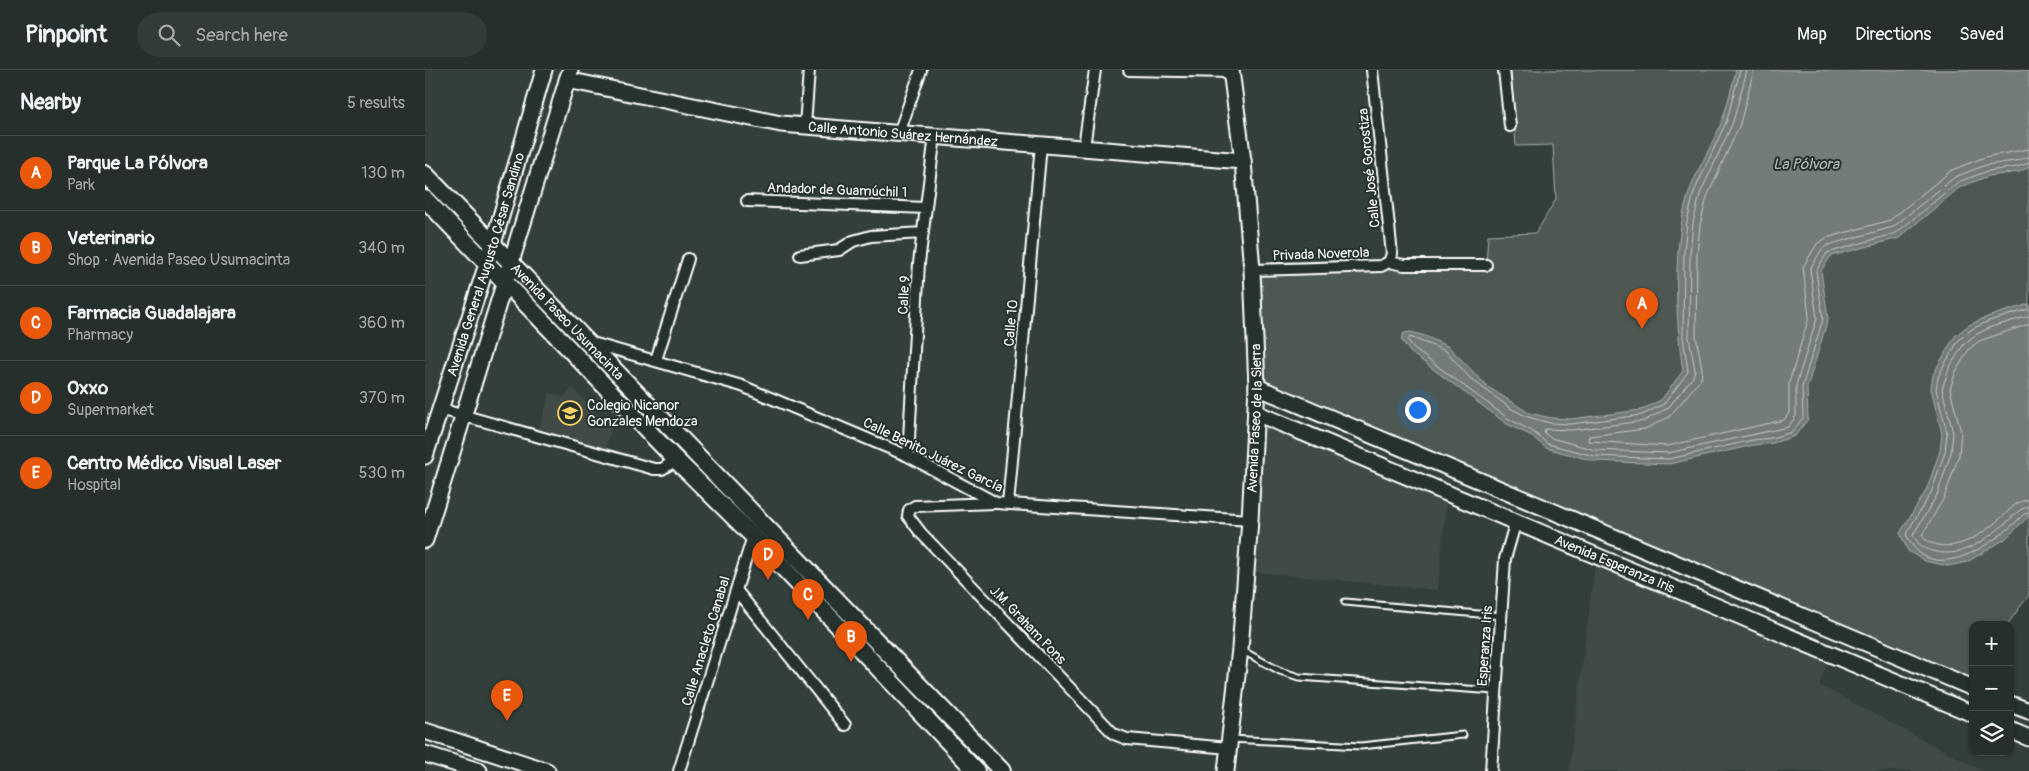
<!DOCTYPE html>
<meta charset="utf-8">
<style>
:root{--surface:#262f2c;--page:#323b38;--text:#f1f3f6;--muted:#a4a9a9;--line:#424a48;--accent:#ea580c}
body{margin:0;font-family:Pangolin,sans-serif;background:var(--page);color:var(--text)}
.controls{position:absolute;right:15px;bottom:15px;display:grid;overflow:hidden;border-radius:10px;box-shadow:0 1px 4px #0004}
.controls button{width:45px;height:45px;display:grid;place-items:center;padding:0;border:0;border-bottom:1px solid var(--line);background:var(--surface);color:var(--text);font:25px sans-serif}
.you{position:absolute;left:992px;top:339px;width:18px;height:18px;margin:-12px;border:4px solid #fff;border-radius:50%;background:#1a73e8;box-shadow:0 0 0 8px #1a73e833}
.badge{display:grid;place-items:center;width:32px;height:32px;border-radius:50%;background:var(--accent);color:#fff;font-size:16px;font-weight:700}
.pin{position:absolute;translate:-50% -41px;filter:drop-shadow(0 1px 2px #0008)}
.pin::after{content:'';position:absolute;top:26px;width:18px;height:15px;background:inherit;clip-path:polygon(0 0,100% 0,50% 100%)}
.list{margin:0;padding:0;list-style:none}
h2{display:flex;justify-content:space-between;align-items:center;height:65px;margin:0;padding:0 20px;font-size:21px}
h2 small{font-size:16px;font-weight:400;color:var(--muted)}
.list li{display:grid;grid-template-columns:32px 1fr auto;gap:15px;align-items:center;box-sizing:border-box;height:75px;padding:0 20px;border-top:1px solid var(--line)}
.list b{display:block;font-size:19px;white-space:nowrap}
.list p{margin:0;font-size:16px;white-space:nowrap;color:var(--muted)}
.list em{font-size:16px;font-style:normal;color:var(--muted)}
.icon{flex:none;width:28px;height:28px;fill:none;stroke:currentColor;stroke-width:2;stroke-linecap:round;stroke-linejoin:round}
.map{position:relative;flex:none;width:1604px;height:701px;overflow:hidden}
header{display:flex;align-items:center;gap:30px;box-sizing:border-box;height:70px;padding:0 25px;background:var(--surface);border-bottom:1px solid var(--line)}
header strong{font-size:24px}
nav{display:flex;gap:28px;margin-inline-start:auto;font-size:18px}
.search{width:350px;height:45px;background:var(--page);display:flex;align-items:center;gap:12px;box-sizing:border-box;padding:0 18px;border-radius:28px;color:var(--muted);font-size:19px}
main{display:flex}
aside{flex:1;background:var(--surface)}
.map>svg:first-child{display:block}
.built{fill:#404c47}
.green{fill:#4d5853;stroke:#a6aca9}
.water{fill:#737b78;stroke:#abb0ae}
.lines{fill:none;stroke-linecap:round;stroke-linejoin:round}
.shore{stroke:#c7cac9;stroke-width:1}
.lane-casing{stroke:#fff;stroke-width:9}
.street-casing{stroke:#fff;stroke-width:14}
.secondary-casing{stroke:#fff;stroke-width:19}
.primary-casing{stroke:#fff;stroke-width:20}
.lane{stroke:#26332d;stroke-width:5}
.street{stroke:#26332d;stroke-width:10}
.secondary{stroke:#26332d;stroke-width:15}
.primary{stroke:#26332d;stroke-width:16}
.labels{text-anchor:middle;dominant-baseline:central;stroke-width:4;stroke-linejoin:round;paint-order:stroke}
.street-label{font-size:14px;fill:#fff;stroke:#26332d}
.poi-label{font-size:14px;fill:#fff;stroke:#26332d;text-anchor:start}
.water-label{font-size:15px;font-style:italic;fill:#b9bdbc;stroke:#26332d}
</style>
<header>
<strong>Pinpoint</strong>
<div class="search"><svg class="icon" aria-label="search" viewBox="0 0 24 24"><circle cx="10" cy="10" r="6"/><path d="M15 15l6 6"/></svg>Search here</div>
<nav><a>Map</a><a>Directions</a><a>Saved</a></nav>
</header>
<main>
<aside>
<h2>Nearby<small>5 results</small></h2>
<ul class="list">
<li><span class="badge">A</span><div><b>Parque La Pólvora</b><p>Park</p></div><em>130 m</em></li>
<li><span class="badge">B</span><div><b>Veterinario</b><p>Shop · Avenida Paseo Usumacinta</p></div><em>340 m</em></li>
<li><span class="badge">C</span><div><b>Farmacia Guadalajara</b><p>Pharmacy</p></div><em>360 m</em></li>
<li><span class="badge">D</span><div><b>Oxxo</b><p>Supermarket</p></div><em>370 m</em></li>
<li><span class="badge">E</span><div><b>Centro Médico Visual Laser</b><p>Hospital</p></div><em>530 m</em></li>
</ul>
</aside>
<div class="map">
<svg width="1604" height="701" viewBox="0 0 1604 701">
<rect width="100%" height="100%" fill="#333f3a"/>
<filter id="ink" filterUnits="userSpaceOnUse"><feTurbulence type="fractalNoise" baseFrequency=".02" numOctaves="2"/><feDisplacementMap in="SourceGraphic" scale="10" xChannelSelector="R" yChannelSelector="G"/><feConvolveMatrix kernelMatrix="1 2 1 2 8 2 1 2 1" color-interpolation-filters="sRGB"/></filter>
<g filter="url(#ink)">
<!-- built -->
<path class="built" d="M148 318 186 359 180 379 114 359 125 323 138 327Z
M831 343 1022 425 1013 520 821 501Z
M1171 486 1406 584 1394 615 1557 701H1144Z"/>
<!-- green -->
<path class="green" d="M1086 0H1604V525L1582 555H1548V609L1544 616 832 317 827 200 1061 194 1063 165 1111 163 1131 129 1128 75 1091 76Z"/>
<!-- water -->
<path class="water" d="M1311 0H1604V97L1594 102 1564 106 1535 117 1474 168 1406 186 1396 201 1403 249 1382 318 1383 349 1370 366 1348 373 1329 375 1244 394 1169 391 1121 378 1105 365 1082 354 985 282 976 269 979 263 986 262 1000 266 1024 277 1063 317 1104 343 1126 348 1146 349 1216 340 1236 330 1258 301C1250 250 1247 169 1265 120 1274 95 1289 73 1298 48 1303 32 1307 16 1311 0Z
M1604 234V446L1580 469 1559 482 1542 492 1523 496 1500 491 1483 481 1475 463 1501 421 1515 381 1517 364 1506 319 1508 305 1515 292 1530 266 1544 255 1562 247Z"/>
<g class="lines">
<!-- shore -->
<path class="shore" d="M1315 0 1302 50 1269 122 1262 152 1259 183 1258 267 1263 302 1239 334 1217 345 1146 354 1125 353 1103 347 1085 338 1045 308 1021 281 985 267 983 270 989 279 1084 349 1107 361 1123 374 1169 386 1244 389 1328 370 1347 368 1367 362 1378 348 1377 317 1398 249 1391 201 1402 183 1471 163 1533 112 1563 101 1592 97 1604 93
M1322 0 1308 52 1275 124 1268 153 1265 183 1264 267 1270 300 1268 307 1243 338 1219 351 1147 360 1120 359 1119 363 1126 368 1170 380 1243 383 1363 357 1371 346V315L1392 248 1385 199 1397 179 1403 175 1468 157 1530 107 1561 95 1590 91 1604 87
M1329 0 1315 54 1282 127 1275 155 1272 184 1271 266 1277 299 1276 309 1244 347 1220 359 1164 366 1163 371 1242 376 1359 350 1364 343V313L1384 247 1378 197 1392 174 1401 168 1465 150 1527 100 1560 87 1604 79
M1604 239 1564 251 1547 259 1534 270 1519 295 1513 307 1511 319 1522 363 1520 382 1506 423 1481 464C1505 521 1572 472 1599 444L1604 443
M1604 246 1566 257 1550 265 1539 274 1524 298 1517 319 1528 363 1526 383 1512 425 1488 465C1493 475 1500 480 1512 482 1538 488 1563 468 1582 452 1589 446 1594 438 1604 437
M1604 254 1554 271 1544 279 1531 301 1525 319 1536 362 1534 385 1519 428 1497 465C1500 471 1506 473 1513 475 1537 480 1561 461 1578 446 1587 438 1592 430 1604 430"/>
<!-- lane casing -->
<g class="lane-casing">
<path id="lane" d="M920 532 1076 546
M818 581 855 601 874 607 1070 621
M805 669 936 676 1038 665"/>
</g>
<!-- street casing -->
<g class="street-casing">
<path id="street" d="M704 0 806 2
M947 0 967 184 964 192
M1079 0 1085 56
M380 56 384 0
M474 63 496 0
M659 77 670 0
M322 131 501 138
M375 185 414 180 428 171 446 166 498 163
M964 192 979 195H1061
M827 200 956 196 964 192
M164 272 317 316 483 386 571 433 825 450
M231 290 263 189
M15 339 229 399H237L251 390
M483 386 494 193 510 65
M569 433 490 436 484 440 483 446 496 463 689 664 702 669 804 678
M583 434 616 75
M311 520 420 655
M254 701 329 463
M1066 701 1080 489 1090 454"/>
</g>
<!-- secondary casing -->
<g class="secondary-casing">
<g id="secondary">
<path id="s1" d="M142 10 356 54 818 91"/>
<path d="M832 317 1548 618"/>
<path id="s2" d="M831 343 1548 644"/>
<path id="s3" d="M0 386 62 194 119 0"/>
<path d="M0 470 145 1"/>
<path d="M1585 634 1604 641"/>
<path d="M1585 660 1604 668"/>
<path d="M0 661 122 701"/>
<path d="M0 684 54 701"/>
<path id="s4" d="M801 701 815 579 825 450 832 317 827 200 818 91 806 0"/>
</g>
</g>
<!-- primary casing -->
<g class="primary-casing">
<g id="primary">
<path id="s5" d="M0 104 577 701"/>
<path d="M0 129 251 390 328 466 551 701"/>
</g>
</g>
<!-- lane -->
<use href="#lane" class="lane"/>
<!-- street -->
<use href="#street" class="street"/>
<!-- secondary -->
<use href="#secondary" class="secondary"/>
<!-- primary -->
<use href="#primary" class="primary"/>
</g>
</g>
<!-- icons -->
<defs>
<g id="school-ring" transform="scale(1.25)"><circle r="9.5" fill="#26332d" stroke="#ffd166" stroke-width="1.5"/><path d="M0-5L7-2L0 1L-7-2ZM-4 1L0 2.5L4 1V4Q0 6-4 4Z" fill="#ffd166"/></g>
</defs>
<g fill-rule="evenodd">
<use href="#school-ring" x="145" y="343"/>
</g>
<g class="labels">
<!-- street labels -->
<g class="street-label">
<text stroke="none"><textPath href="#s1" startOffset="341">Calle Antonio Suárez Hernández</textPath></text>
<text transform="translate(944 98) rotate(-96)">Calle José Gorostiza</text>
<text transform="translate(412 120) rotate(2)">Andador de Guamúchil 1</text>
<text transform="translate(896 184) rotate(-2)">Privada Noverola</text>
<text stroke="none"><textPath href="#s3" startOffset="201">Avenida General Augusto César Sandino</textPath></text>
<text transform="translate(479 225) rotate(-87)">Calle 9</text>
<text stroke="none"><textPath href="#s5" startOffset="205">Avenida Paseo Usumacinta</textPath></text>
<text transform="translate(586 253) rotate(-85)">Calle 10</text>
<text stroke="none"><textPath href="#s4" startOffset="354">Avenida Paseo de la Sierra</textPath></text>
<text transform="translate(508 385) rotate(26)">Calle Benito Juárez García</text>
<text stroke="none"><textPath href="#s2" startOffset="389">Avenida Esperanza Iris</textPath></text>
<text transform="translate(603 555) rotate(46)">J.M. Graham Pons</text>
<text transform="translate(281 571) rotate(-73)">Calle Anacleto Canabal</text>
<text transform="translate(1060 576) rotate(-86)">Esperanza Iris</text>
</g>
<!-- poi labels -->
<g class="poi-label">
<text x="162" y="335">Colegio Nicanor<tspan x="162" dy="16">Gonzales Mendoza</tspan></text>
</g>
<!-- water labels -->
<g class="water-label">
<text x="1381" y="94">La Pólvora</text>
</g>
</g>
</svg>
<div class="controls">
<button>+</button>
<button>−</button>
<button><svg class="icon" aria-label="layers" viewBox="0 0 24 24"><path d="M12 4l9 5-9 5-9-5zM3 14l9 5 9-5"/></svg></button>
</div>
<div class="you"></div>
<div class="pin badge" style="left:1217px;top:259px">A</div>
<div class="pin badge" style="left:426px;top:592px">B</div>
<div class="pin badge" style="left:383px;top:550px">C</div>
<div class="pin badge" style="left:343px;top:510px">D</div>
<div class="pin badge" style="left:82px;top:651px">E</div>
</div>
</main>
